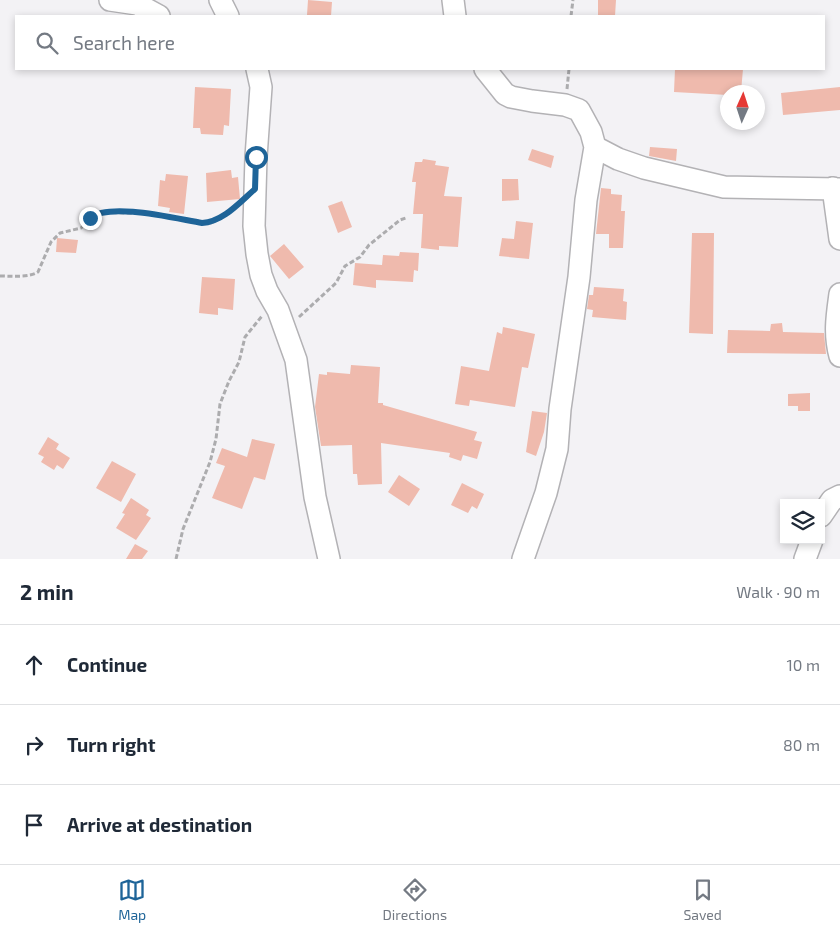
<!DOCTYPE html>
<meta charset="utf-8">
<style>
:root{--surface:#fff;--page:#f2f2f3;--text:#1f2937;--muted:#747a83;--line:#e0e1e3;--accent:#1e6498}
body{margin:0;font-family:"Exo 2",sans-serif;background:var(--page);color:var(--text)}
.controls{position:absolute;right:15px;bottom:15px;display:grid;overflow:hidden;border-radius:0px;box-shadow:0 2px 8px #0003}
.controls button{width:45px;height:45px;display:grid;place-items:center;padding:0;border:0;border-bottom:1px solid var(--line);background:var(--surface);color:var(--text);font:25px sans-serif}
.compass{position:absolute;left:720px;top:85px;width:45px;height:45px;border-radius:50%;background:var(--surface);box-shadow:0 2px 8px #0003;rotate:3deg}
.stop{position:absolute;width:15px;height:15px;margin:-11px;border:4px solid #1e6498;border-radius:50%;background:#fff}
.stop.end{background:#1e6498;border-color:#fff;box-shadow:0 1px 5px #0008}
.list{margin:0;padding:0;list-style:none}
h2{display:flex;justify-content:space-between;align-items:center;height:65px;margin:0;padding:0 20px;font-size:21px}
h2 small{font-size:16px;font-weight:400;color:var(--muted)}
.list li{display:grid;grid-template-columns:32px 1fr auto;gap:15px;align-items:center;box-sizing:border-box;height:80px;padding:0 20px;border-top:1px solid var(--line)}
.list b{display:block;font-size:19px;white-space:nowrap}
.list em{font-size:16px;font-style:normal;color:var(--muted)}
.icon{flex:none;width:28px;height:28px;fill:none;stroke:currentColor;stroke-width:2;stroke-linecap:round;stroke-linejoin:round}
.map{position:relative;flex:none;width:840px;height:559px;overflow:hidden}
.search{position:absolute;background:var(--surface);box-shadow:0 2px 8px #0003;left:15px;right:15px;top:15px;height:55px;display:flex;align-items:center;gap:12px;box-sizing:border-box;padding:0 18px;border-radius:0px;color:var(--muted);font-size:19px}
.sheet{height:305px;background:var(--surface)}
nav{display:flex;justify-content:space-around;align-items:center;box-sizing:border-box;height:70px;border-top:1px solid var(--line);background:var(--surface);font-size:14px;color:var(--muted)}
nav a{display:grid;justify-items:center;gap:2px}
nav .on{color:var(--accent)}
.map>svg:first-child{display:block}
.building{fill:#efbaad}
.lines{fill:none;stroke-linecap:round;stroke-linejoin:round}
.minor-casing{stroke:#b3b2b5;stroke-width:24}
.path{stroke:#acacae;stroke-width:3;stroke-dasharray:5 2.5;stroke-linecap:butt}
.minor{stroke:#fff;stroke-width:21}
.route{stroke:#1e6498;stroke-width:6}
</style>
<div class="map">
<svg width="840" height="559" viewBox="0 0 840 559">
<rect width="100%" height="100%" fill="#f3f2f5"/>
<!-- building -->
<path class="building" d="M308 0 332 2 331 16 307 15Z
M598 0H616L615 16H598Z
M675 69H743L741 92H728V95L674 92Z
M195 87 231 89 229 126 224 125 223 135 201 134 200 128H193Z
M840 87V110L783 115 781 93Z
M650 147 677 149 676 161 649 156Z
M532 149 554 156 551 168 528 160Z
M423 159 436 161 435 165 449 167 444 196 462 197 458 247 439 246V250L421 248 423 214H413L416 182H412L415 162H422Z
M231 170 232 178 238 177 240 199 207 202 206 173Z
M166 174 188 176 184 214 169 212 170 208 158 206 160 180 165 181Z
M502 179H518L519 200 502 201Z
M601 188 611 189V194L622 195 621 211H625L623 248H609V234H596Z
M342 201 352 227 338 233 328 206Z
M516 221 533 223 529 259 499 256 502 238 514 239Z
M692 233H714L713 334 689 333Z
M57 238 78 240 76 253 56 252Z
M284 244 304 267 289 279 270 256Z
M400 252 419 253 418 271 414 270 413 282 376 280V288L353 285 355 263 382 265 383 255 399 256Z
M202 277 235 279 233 310 218 308V315L199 313Z
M594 287 624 289 623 301 627 302 626 320 592 317 593 310 587 309 589 295H593Z
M782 323 783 332 824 333 826 354 727 353 728 330 770 331 771 324Z
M503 327 535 334 528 368 522 367 515 407 470 400 469 406 455 404 461 366 489 371 497 332 502 334Z
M351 365 380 367 378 403H383V405L477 432 474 440 482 442 477 459 463 455 461 461 449 457 450 453 381 443 382 484 358 485 357 474H353L352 445 321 446 315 407 319 374 327 375V372L350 374Z
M810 393V411H798V406H788V394Z
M532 411 547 413 544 432 536 456 526 452Z
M48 437 59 444 56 449 70 458 63 469 57 465 54 470 41 462 44 457 38 454Z
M252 439 275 444 265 480 254 477 242 509 212 498 225 466 216 463 222 448 247 457Z
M112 461 136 474 121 502 96 488Z
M399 475 420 489 409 506 388 492Z
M462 483 484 494 477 509 472 506 468 513 451 505Z
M131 498 149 510 146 515 151 518 136 540 116 528 125 514 122 513Z
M135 544 148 551 142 559H126Z"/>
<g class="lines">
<!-- minor casing -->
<g class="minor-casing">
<path id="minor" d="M110 0 137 4 159 16
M220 0 228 16
M453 0 455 16
M257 69 261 87 256 157 254 226 257 254 261 275 267 291 278 310 296 360 315 497 329 559
M485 69 505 94 511 97 532 101 565 105 579 110 591 132 595 147 586 200 579 277 560 409 557 449 546 493 523 559
M595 147 618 159 644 168 724 187 840 189
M833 188 840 239
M840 294C837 316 834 334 840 356
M821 516 832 500 840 496
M805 559 812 540"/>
</g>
<!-- path -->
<path class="path" d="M571 16 573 0
M567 89 569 69
M0 276C12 276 28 278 38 272L51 242 60 233 81 228 95 214 102 212 148 214 211 223 219 219 237 204
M299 317 336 283 345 266 360 257 369 245 400 220 406 218
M176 559 183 529 210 462 216 439 220 404 229 381 239 362 245 337 262 316"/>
<!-- minor -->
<use href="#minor" class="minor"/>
</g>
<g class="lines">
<!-- route -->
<path class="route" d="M90 218C110 202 177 219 202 223 223 222 240 202 255 189L256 157"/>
</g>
</svg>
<div class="controls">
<button><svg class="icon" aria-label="layers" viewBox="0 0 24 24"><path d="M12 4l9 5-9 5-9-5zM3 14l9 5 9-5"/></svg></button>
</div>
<svg class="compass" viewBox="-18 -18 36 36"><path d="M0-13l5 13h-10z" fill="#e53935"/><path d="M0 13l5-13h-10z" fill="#747a83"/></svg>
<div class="stop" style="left:256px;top:157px"></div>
<div class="stop end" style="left:90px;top:218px"></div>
<div class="search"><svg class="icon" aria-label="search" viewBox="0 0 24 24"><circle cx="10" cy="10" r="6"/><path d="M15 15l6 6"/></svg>Search here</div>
</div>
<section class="sheet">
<h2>2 min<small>Walk · 90 m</small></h2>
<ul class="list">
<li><svg class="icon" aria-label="ahead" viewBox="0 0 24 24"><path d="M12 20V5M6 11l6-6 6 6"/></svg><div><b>Continue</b></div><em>10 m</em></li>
<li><svg class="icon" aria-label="right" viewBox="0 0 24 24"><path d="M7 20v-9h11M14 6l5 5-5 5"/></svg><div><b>Turn right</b></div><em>80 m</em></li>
<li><svg class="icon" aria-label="arrive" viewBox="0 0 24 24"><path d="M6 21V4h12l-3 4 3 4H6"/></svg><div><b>Arrive at destination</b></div></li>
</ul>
</section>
<nav>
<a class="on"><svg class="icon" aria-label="map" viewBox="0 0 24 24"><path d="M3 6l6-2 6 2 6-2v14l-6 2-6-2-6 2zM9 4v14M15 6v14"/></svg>Map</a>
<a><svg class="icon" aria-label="directions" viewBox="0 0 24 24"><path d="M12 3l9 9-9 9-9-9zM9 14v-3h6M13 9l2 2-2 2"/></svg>Directions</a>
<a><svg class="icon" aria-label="saved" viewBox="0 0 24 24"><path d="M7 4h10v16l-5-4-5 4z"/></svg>Saved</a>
</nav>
